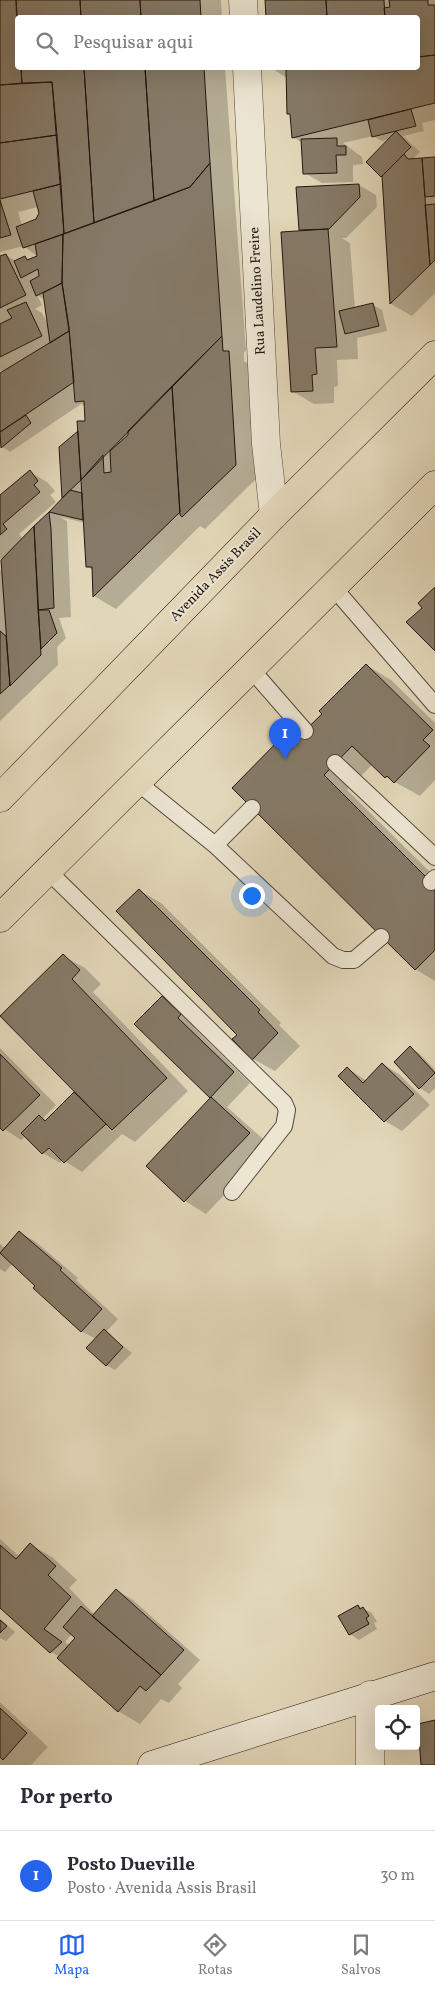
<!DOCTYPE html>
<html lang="pt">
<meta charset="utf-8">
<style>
:root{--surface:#fff;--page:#f7f7f7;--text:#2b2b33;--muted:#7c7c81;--line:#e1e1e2;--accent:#2563eb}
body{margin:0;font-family:Vollkorn,serif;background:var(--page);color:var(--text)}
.controls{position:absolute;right:15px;bottom:15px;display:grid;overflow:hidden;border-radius:5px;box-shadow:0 5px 20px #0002}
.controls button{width:45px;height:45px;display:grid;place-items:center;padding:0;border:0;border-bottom:1px solid var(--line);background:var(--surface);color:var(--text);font:25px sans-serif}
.you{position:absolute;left:251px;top:895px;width:18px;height:18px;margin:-12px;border:4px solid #fff;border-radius:50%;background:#1a73e8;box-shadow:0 0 0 8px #1a73e833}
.badge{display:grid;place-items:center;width:32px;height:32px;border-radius:50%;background:var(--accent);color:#fff;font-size:16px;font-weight:700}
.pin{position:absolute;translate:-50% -41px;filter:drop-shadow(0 1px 2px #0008)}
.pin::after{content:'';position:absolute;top:26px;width:18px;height:15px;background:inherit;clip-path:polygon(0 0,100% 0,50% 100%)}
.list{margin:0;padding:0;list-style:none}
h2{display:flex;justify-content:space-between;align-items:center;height:65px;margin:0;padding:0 20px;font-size:21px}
h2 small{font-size:16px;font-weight:400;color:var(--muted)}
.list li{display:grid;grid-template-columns:32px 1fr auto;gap:15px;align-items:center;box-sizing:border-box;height:90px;padding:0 20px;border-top:1px solid var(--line)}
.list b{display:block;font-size:19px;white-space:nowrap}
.list p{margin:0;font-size:16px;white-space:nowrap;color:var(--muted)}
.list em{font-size:16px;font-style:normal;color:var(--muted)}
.icon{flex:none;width:28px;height:28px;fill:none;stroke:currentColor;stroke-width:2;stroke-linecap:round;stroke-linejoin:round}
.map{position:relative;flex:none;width:435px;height:1765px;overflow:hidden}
.search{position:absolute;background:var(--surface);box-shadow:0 5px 20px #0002;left:15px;right:15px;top:15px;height:55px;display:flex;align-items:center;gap:12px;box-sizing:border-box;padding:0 18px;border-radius:5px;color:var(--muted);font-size:19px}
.sheet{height:155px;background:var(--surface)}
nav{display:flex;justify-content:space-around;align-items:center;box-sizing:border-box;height:70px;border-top:1px solid var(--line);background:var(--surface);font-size:14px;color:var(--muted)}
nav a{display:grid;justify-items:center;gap:2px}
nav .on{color:var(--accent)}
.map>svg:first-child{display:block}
.shadow{fill:#0003;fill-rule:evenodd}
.building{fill:#857a68;stroke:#211510}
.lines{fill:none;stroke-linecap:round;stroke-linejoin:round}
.service-casing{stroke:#51463a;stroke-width:18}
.minor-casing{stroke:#51463a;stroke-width:29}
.secondary-casing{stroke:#211510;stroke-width:29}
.primary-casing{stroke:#211510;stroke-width:29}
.service{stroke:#ece5d2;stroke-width:16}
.minor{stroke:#ece5d2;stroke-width:28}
.secondary{stroke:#ece5d2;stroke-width:28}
.primary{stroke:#e2d7b9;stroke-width:28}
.labels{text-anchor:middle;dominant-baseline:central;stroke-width:4;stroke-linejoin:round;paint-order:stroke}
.street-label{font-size:14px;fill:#211510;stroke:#ece5d2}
</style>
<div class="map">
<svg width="435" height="1765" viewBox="0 0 435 1765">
<rect width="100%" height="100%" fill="#e2d7b9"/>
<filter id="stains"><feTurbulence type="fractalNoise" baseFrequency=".004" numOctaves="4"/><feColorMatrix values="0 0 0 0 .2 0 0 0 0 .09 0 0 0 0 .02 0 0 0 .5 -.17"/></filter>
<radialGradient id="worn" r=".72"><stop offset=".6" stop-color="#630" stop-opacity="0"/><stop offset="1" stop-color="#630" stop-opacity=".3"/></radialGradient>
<!-- shadow -->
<path class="shadow" d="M0 0H221L222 18H18V68H225L246 350 244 353V361L250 365 257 478 205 529 200 526 116 609 94 596 93 570 88 567 85 523 60 517 67 521 71 617 59 618 66 638 57 647 58 665 0 721V570L3 572 2 558 0 559V496L30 472 47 482 55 491 50 495 56 502 19 534 23 539 63 499 60 448 78 433 86 422 85 406 81 404 10 452 0 445V375L4 372 0 370V258L6 255 16 261 25 258 30 260 38 257 24 246 0 252ZM38 207 40 213 37 220 22 226 18 212ZM37 295 45 300 48 324 42 313 35 309 42 305ZM74 327 75 329 57 340V337Z
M266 0H435V120L422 123 424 131 403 136 420 152 412 160 435 158V293L412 316 391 304 383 177 381 176 390 139 382 141 373 136 343 143 362 157 363 164 353 165V182L322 183 305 173 303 143 294 138 287 78 271 68H418V18Z
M359 185 376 195 377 207 346 238H342L350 243 355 309 373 305 382 310 387 331 357 338 358 359 337 360 338 386 334 387V403L314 404 292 391 303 231 300 230Z
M366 665 391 680 435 723V780L420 796 386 777 373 764 347 790 435 877V981L415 969 284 736 295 742Z
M139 890 161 903 281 1023 279 1025 300 1046 275 1071 253 1059Z
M63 956 85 968 101 984 93 992 188 1091 135 1142 122 1134 82 1172 63 1160 60 1163 43 1153 26 1136 21 1140 0 1126V1048L56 1105 43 1118 47 1121 76 1092Z
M162 997 179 1007 197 1025 194 1028 250 1083 227 1107 271 1146 206 1214 185 1201 148 1166 213 1096H211Z
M410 1048 419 1053 435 1070V1088L429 1094 420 1088 395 1062Z
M382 1064 399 1074 430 1105 402 1131 385 1121 340 1076 347 1068 367 1081Z
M19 1232 36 1242 78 1278 76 1280 118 1319 106 1332 132 1353 115 1370 106 1365 96 1339 81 1331 13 1263 5 1272 0 1269V1244L5 1248Z
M0 1539 20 1557 31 1545 52 1557 77 1580 69 1588 95 1615 116 1590 133 1600 200 1660 178 1684 182 1688 169 1703 161 1699 140 1724 118 1711 60 1657 51 1652 0 1606ZM72 1634 77 1638 70 1646 65 1642Z
M358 1606 372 1613 377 1622 374 1623 377 1629 359 1640 350 1634 340 1616Z
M0 1619 15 1632 6 1641 0 1638Z
M0 1702 48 1747 31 1765H0Z"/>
<!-- building -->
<path class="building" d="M0 0H16L18 68H21L22 83 0 85Z
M16 0H80L81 18H18V24Z
M80 0H140L141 18H81Z
M140 0H200L201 18H141Z
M265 0H326L327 18H266Z
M326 0H384L385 18H327Z
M389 0H428V5H435V55L418 57V18H385L384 8 390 7Z
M435 55V103L292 138 290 114H287L286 68H418V57Z
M21 68H84L94 223 64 234 52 82 22 83Z
M84 68H145L154 201 94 223Z
M145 68H204L210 163 190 187 154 201Z
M52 82 57 135 0 143V85Z
M411 109 416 126 372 137 368 120Z
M396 131 411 147 381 177 366 162Z
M57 135 61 184 0 199V143Z
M337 138V146H346V155H336L337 173 303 174 301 139Z
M404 154 408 159 422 158 430 265 390 304 382 176Z
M435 157V196L425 197 422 158Z
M210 163 222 336 81 480 77 421H85L84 401 75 402 69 327 62 283 63 234 190 187Z
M61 184 64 234 23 248 16 227 36 219 39 213 33 191Z
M359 184 360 197 329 229 299 230 296 187Z
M0 200 11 235 0 238Z
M435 204V260L430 265 425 205Z
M328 229 337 347 315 348 317 374 312 375 313 391 291 392 281 232Z
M63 234 62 283 36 296 30 281 39 276 38 269 21 278 14 261 25 256 27 260 37 256 35 244Z
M6 254 26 295 0 308V256Z
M62 283 69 331 50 343 43 293Z
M26 302 42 336 0 357V324L12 318 7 310Z
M373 303 379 326 345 334 339 311Z
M69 331 74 382 0 432V373Z
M222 336 223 351H229L236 465 182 517 180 515 172 386Z
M172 386 180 512 93 597 92 567H86L81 480 103 455 104 473 111 472 110 451 128 435V431Z
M26 415 31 423 1 448 0 432Z
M78 431 81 480 62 498 59 447Z
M30 470 38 481 34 485 40 492 3 524 7 529 0 535V495Z
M70 490 82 493 83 520 49 512Z
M49 512 51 529 54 608 38 610 34 526Z
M34 526 41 655 10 686 1 560Z
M435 587V651L406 622 422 608 418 603Z
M38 610H49L57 633 41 649Z
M0 631 6 636 10 685 0 694Z
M366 664 433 730 423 740 430 746 394 783 387 776 385 778 352 746 324 775 435 886V950L415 970 232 788 284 735 292 743 322 714 319 711Z
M139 889 260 1010 258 1012 278 1033 252 1060 232 1039 237 1035 116 911Z
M63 954 80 970 72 979 167 1078 112 1130 0 1016Z
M162 996 181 1014 178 1018 234 1072 210 1098 134 1024Z
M410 1046 435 1073 419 1089 394 1062Z
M0 1054 40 1095 3 1131 0 1128Z
M382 1063 414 1094 384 1122 338 1076 347 1067 363 1083Z
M74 1092 106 1124 64 1163 49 1148 42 1154 21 1133 39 1115 45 1121Z
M211 1097 250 1133 184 1202 146 1166Z
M19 1231 62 1268 60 1270 102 1309 81 1332 33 1288 35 1286 0 1253Z
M104 1329 123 1347 106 1366 86 1348Z
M30 1543 56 1566 48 1575 71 1597 44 1629 62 1642 50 1653 0 1608V1545L16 1559Z
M116 1589 184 1650 161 1675 92 1616Z
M358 1605 360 1609 363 1607 369 1616 366 1618 369 1624 349 1635 338 1616Z
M81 1606 161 1675 146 1691 140 1686 118 1712 57 1658 75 1638 63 1627Z
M0 1620 7 1626 0 1633Z
M0 1708 27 1733 3 1760 0 1757Z
M435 1720V1765H421L418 1724Z"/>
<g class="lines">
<!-- service casing -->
<g class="service-casing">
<path id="service" d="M333 587 435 705
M251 669 305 731
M335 763 435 857
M137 782 215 845 333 956 343 960H354L381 937
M215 845 252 808
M48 871 284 1103 287 1110 284 1126 232 1192
M431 882 435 878"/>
</g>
<!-- minor casing -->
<g class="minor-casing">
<path id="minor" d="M243 0 244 18
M247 68 266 444 274 515
M370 1765V1695"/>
</g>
<!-- secondary casing -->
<g class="secondary-casing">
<path id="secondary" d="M152 1765 435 1676"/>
</g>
<!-- primary casing -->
<g class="primary-casing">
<path id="primary" d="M0 798 274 515 435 355
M0 918 435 485"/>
</g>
<!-- service -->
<use href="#service" class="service"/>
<!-- minor -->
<use href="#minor" class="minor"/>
<!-- secondary -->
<use href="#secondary" class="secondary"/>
<!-- primary -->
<use href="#primary" class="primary"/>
</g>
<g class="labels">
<!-- street labels -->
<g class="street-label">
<text transform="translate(258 291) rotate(-93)">Rua Laudelino Freire</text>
<text transform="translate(216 575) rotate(-46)">Avenida Assis Brasil</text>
</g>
</g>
<rect width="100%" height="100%" filter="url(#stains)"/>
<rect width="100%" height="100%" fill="url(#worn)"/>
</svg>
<div class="controls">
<button><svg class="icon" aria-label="locate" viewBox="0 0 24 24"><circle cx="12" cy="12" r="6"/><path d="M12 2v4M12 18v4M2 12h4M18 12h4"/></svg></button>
</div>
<div class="you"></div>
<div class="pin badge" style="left:285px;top:759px">1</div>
<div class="search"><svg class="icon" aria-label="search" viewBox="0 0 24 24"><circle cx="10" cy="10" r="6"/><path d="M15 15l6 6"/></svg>Pesquisar aqui</div>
</div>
<section class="sheet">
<h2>Por perto<small></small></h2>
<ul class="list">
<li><span class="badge">1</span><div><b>Posto Dueville</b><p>Posto · Avenida Assis Brasil</p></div><em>30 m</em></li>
</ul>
</section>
<nav>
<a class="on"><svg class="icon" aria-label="map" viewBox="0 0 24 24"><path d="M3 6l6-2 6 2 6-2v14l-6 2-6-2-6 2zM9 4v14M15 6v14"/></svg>Mapa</a>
<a><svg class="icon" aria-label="directions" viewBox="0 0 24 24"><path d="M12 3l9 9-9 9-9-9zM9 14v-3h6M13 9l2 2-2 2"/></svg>Rotas</a>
<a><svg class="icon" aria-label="saved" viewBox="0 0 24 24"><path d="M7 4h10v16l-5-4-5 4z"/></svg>Salvos</a>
</nav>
